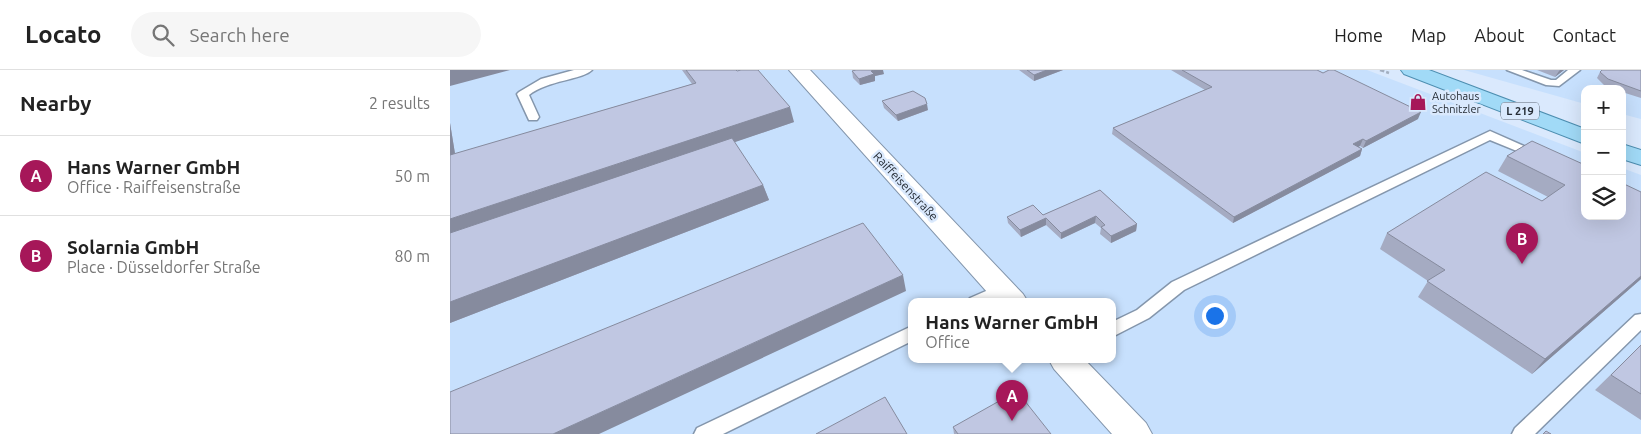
<!DOCTYPE html>
<meta charset="utf-8">
<style>
:root{--surface:#fff;--page:#f6f6f6;--text:#222;--muted:#767676;--line:#e0e0e0;--accent:#a61759}
body{margin:0;font-family:Ubuntu,sans-serif;background:var(--page);color:var(--text)}
.controls{position:absolute;right:15px;top:15px;display:grid;overflow:hidden;border-radius:10px;box-shadow:0 5px 20px #0002}
.controls button{width:45px;height:45px;display:grid;place-items:center;padding:0;border:0;border-bottom:1px solid var(--line);background:var(--surface);color:var(--text);font:25px sans-serif}
.you{position:absolute;left:764px;top:245px;width:18px;height:18px;margin:-12px;border:4px solid #fff;border-radius:50%;background:#1a73e8;box-shadow:0 0 0 8px #1a73e833}
.badge{display:grid;place-items:center;width:32px;height:32px;border-radius:50%;background:var(--accent);color:#fff;font-size:16px;font-weight:700}
.pin{position:absolute;translate:-50% -41px;filter:drop-shadow(0 1px 2px #0008)}
.pin::after{content:'';position:absolute;top:26px;width:18px;height:15px;background:inherit;clip-path:polygon(0 0,100% 0,50% 100%)}
.popup{position:absolute;left:458px;top:228px;width:208px;height:65px;box-sizing:border-box;display:grid;place-content:center;border-radius:10px;background:var(--surface);filter:drop-shadow(0 1px 4px #0005);font-size:16px;white-space:nowrap;color:var(--muted)}
.popup b{font-size:19px;color:var(--text)}
.popup::after{content:'';position:absolute;left:50%;top:100%;margin-left:-10px;border:10px solid transparent;border-top-color:var(--surface)}
.list{margin:0;padding:0;list-style:none}
h2{display:flex;justify-content:space-between;align-items:center;height:65px;margin:0;padding:0 20px;font-size:21px}
h2 small{font-size:16px;font-weight:400;color:var(--muted)}
.list li{display:grid;grid-template-columns:32px 1fr auto;gap:15px;align-items:center;box-sizing:border-box;height:80px;padding:0 20px;border-top:1px solid var(--line)}
.list b{display:block;font-size:19px;white-space:nowrap}
.list p{margin:0;font-size:16px;white-space:nowrap;color:var(--muted)}
.list em{font-size:16px;font-style:normal;color:var(--muted)}
.icon{flex:none;width:28px;height:28px;fill:none;stroke:currentColor;stroke-width:2;stroke-linecap:round;stroke-linejoin:round}
.map{position:relative;flex:none;width:1191px;height:364px;overflow:hidden}
header{display:flex;align-items:center;gap:30px;box-sizing:border-box;height:70px;padding:0 25px;background:var(--surface);border-bottom:1px solid var(--line)}
header strong{font-size:24px}
nav{display:flex;gap:28px;margin-inline-start:auto;font-size:18px}
.search{width:350px;height:45px;background:var(--page);display:flex;align-items:center;gap:12px;box-sizing:border-box;padding:0 18px;border-radius:28px;color:var(--muted);font-size:19px}
main{display:flex}
aside{flex:1;background:var(--surface)}
.map>svg:first-child{display:block}
.built{fill:#c7e0fd;fill-rule:evenodd}
.lines{fill:none;stroke-linecap:round;stroke-linejoin:round}
.service-casing{stroke:#8496ac;stroke-width:3}
.minor-casing{stroke:#8496ac;stroke-width:2}
.primary-casing{stroke:#4d8eb0;stroke-width:2}
.path{stroke:#a3afc0;stroke-width:2.5;stroke-dasharray:4.5 2;stroke-linecap:butt}
.service{fill:#fff;fill-rule:evenodd}
.minor{fill:#fff;fill-rule:evenodd}
.primary{fill:#a1daf7;fill-rule:evenodd}
.wall{fill:#a5abc2}
.shaded-wall{fill:#868b9e}
.building{fill:#c0c7e2;stroke:#868b9e}
.labels{text-anchor:middle;dominant-baseline:central;stroke-width:5;stroke-linejoin:round;paint-order:stroke}
.far-poi-label{font-size:11px;fill:#262d36;stroke:#dae9fd;text-anchor:start}
.shield{fill:#dae9fd;stroke:#5c6572;stroke-width:1}
.shield-label{font-size:11px;font-weight:bold;fill:#262d36}
.street-label{font-size:12px;fill:#262d36;stroke:#dae9fd}
</style>
<header>
<strong>Locato</strong>
<div class="search"><svg class="icon" aria-label="search" viewBox="0 0 24 24"><circle cx="10" cy="10" r="6"/><path d="M15 15l6 6"/></svg>Search here</div>
<nav><a>Home</a><a>Map</a><a>About</a><a>Contact</a></nav>
</header>
<main>
<aside>
<h2>Nearby<small>2 results</small></h2>
<ul class="list">
<li><span class="badge">A</span><div><b>Hans Warner GmbH</b><p>Office · Raiffeisenstraße</p></div><em>50 m</em></li>
<li><span class="badge">B</span><div><b>Solarnia GmbH</b><p>Place · Düsseldorfer Straße</p></div><em>80 m</em></li>
</ul>
</aside>
<div class="map">
<svg width="1191" height="364" viewBox="0 0 1191 364">
<rect width="100%" height="100%" fill="#dae9fd"/>
<!-- built -->
<path class="built" d="M0 0H917L1135 83V146H1172V98L1191 105V364H0ZM462 232H662V290H462Z
M1014 0H1191V49L1172 44V19H1135V34Z"/>
<g class="lines">
<!-- service casing -->
<g class="service-casing">
<path id="service" d="M124 0H142C132 10 98 10 79 25L89 47 87 50H79L67 24 69 22 91 9Z
M1057 0H1072L1101 10H1106L1118 0H1130L1109 16 1096 15Z
M1040 61 1094 85 1088 89 1084 88 1040 70 734 220 699 248 662 267V252L687 240 722 212Z
M552 214 558 216 560 220C552 234 531 233 518 232L520 228Z
M1191 244V260L1085 364H1062L1065 358 1185 245Z
M462 256V271L273 364H244L247 358Z"/>
</g>
<!-- minor casing -->
<g class="minor-casing">
<path id="minor" d="M339 0H360L573 224 578 232H546Z
M599 290H635L696 353 702 364H662L604 299Z"/>
</g>
<!-- primary casing -->
<g class="primary-casing">
<path id="primary" d="M951 0H979L1135 59V74L954 4Z
M1172 74 1191 80V95L1172 89Z"/>
</g>
<!-- path -->
<path class="path" d="M930 0 939 3"/>
<!-- service -->
<use href="#service" class="service"/>
<!-- minor -->
<use href="#minor" class="minor"/>
<!-- primary -->
<use href="#primary" class="primary"/>
</g>
<!-- wall -->
<path class="wall" d="M232 0H286L344 52 284 72 313 115 319 130 0 253V53L5 84 242 14Z
M569 0H613L584 11Z
M721 0H867L968 49 913 78 910 76 908 77 912 79 910 86 783 153 662 64 663 58 755 20Z
M1087 0H1114L1105 7Z
M1191 0V28L1172 22V19H1164L1154 15 1147 8 1150 2Z
M402 1 434 4 425 6V11L410 15 403 8Z
M432 31 478 40 448 51 434 38Z
M1082 71 1191 209 1082 304 968 227 978 211 930 179 937 163 1092 131 1098 127 1048 101 1057 86Z
M650 120 687 154 686 161 661 173 650 164 651 158 645 153 611 169 596 155 571 167 558 153 557 147 593 145Z
M1191 275V350L1145 320Z
M503 357 601 364H504Z"/>
<!-- shaded-wall -->
<path class="shaded-wall" d="M0 0H60L0 16Z
M424 0H433L434 4 425 6V11L410 15 409 9 421 1Z
M597 0H613L584 11V5Z
M1110 0H1114L1105 7 1109 1Z
M477 34 478 40 448 51 446 45Z
M340 37 344 52 0 169V149Z
M971 42 968 49 913 78 916 71Z
M0 53 8 102 0 91Z
M913 69 910 76 900 81 903 74Z
M912 79 910 86 783 153 784 147Z
M313 115 319 130 0 253V232Z
M646 146 645 153 611 169V163Z
M596 148V155L571 167 570 160Z
M687 154 686 161 661 173V166Z
M453 205 456 221 149 364H103Z
M1191 206V209L1082 304 1095 289Z"/>
<!-- building -->
<path class="building" d="M236 0H286L287 1 291 0H308L340 37 0 149V85L246 13Z
M406 0H424L421 1 424 4 409 9 402 1Z
M577 0H597L584 5Z
M732 0H867L873 3 879 0H884L971 42 916 71 913 69 903 74 912 79 784 147 663 58 762 17Z
M1152 0H1191V21L1158 9 1150 2Z
M463 21 475 28 477 34 446 45 432 31Z
M282 68 313 115 0 232V163Z
M1082 71 1135 95V146H1172V113L1191 122V206L1095 289 977 211 995 200 937 163 1036 102 1092 131 1115 115 1057 86Z
M650 120 687 154 661 166 651 157 655 155 646 146 611 163 596 148 570 160 557 147 583 135 593 145Z
M413 153 453 205 103 364H0V322Z
M1191 275V324L1161 305Z
M567 321 601 364H508L503 357Z
M435 327 457 364H366Z
M1096 361 1101 364H1093Z"/>
<!-- icons -->
<defs>
<g id="shop-bare" transform="scale(1.35)"><path d="M-5-2.5h2.3a2.7 3.5 0 0 1 5.4 0H5L5.5 6h-11ZM-1.5-2.5h3a1.5 2.3 0 0 0-3 0Z" fill="#a61759" stroke="#dae9fd" stroke-width="2.5" paint-order="stroke"/></g>
</defs>
<g fill-rule="evenodd">
<use href="#shop-bare" x="968" y="32"/>
</g>
<g class="labels">
<!-- far-poi labels -->
<g class="far-poi-label">
<text x="982" y="26">Autohaus<tspan x="982" dy="13">Schnitzler</tspan></text>
</g>
<!-- shield labels -->
<rect class="shield" x="1051" y="32.5" width="38" height="17" rx="4"/>
<g class="shield-label">
<text x="1070" y="41">L 219</text>
</g>
<!-- street labels -->
<g class="street-label">
<text transform="translate(456 116) rotate(47)">Raiffeisenstraße</text>
</g>
</g>
</svg>
<div class="controls">
<button>+</button>
<button>−</button>
<button><svg class="icon" aria-label="layers" viewBox="0 0 24 24"><path d="M12 4l9 5-9 5-9-5zM3 14l9 5 9-5"/></svg></button>
</div>
<div class="you"></div>
<div class="pin badge" style="left:562px;top:351px">A</div>
<div class="popup"><b>Hans Warner GmbH</b>Office</div>
<div class="pin badge" style="left:1072px;top:194px">B</div>
</div>
</main>
